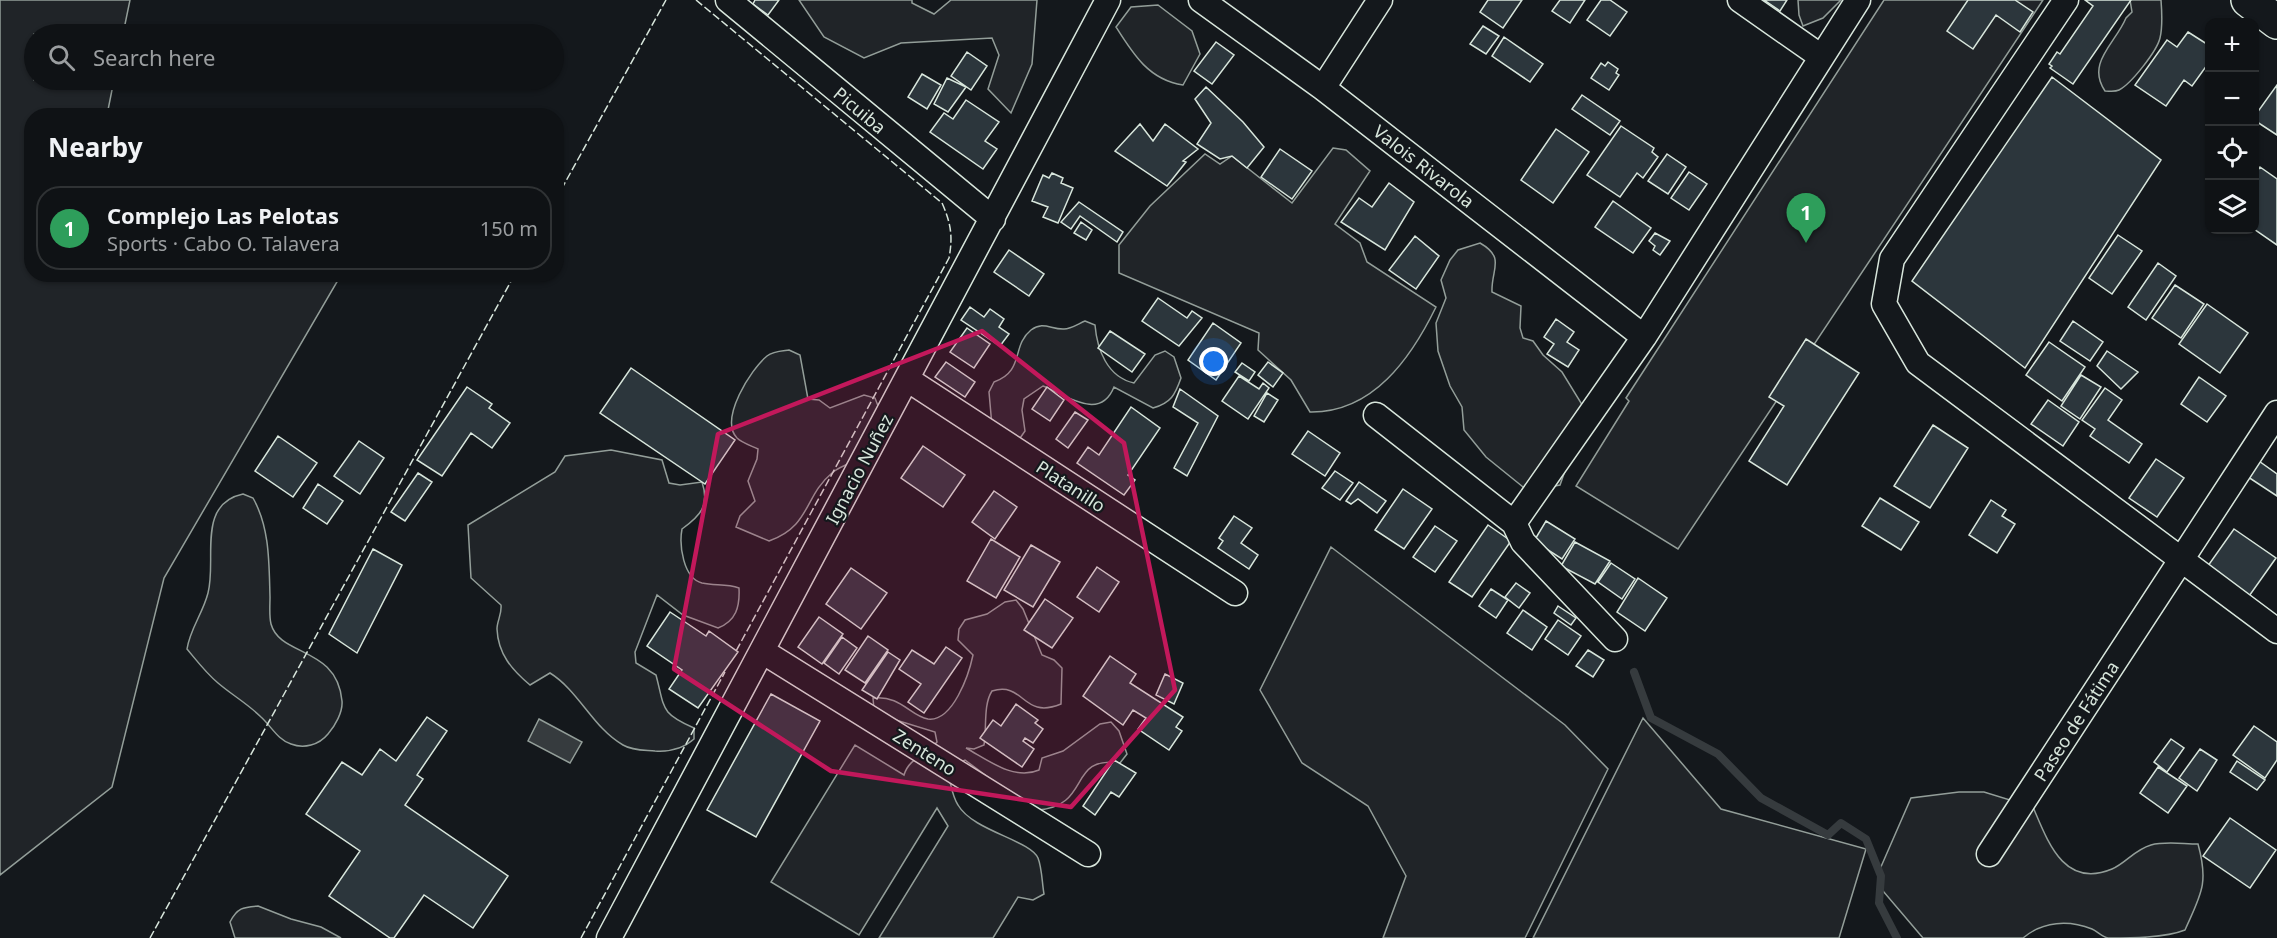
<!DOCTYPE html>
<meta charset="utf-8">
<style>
:root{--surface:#0f1215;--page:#181b1e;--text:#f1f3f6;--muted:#9b9ea0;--line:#2f3234;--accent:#ffb74d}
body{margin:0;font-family:"Noto Sans",sans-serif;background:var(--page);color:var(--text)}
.controls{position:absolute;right:18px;top:18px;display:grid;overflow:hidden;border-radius:12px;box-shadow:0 2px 4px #0004}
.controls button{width:54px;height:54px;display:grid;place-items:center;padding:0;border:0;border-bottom:2px solid var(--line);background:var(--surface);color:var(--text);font:30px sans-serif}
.you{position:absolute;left:1214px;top:362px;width:21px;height:21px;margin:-15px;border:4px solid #fff;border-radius:50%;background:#1a73e8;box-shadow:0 0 0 9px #1a73e833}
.badge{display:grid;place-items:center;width:39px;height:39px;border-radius:50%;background:var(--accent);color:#fff;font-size:20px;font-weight:700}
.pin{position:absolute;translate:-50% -50px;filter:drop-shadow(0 2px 3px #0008)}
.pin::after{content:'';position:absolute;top:32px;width:21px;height:18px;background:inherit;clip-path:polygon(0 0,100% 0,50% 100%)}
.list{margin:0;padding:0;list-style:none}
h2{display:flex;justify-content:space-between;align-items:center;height:78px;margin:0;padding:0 24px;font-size:26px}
h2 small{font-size:20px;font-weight:400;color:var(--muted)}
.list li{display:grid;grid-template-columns:39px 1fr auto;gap:18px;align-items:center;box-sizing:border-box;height:84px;margin:0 12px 12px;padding:0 12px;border:2px solid var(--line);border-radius:24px}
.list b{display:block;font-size:22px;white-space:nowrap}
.list p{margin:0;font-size:20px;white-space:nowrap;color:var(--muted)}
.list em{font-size:20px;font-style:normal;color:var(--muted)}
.icon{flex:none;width:33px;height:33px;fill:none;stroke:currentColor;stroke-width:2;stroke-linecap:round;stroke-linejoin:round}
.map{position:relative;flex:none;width:2277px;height:938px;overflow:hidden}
.search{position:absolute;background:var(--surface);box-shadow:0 2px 4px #0004;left:24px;top:24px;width:540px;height:66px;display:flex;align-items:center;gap:15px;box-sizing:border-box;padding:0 21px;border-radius:33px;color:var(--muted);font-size:22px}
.panel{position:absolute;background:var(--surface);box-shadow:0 2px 4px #0004;left:24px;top:108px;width:540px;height:174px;border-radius:24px}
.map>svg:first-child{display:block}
.green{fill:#202428;stroke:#939e99;stroke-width:1.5}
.water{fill:#363b3e;stroke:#939e99;stroke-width:1.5}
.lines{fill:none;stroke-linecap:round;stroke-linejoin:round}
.stream{stroke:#363b3e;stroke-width:8}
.building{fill:#2c363c;stroke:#d8e6dc;stroke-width:1.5}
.street-casing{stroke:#d8e6dc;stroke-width:27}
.secondary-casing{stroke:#d8e6dc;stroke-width:36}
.street{stroke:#14181c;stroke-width:24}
.secondary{stroke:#14181c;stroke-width:33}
.fence{stroke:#d8e6dc;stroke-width:1.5;stroke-dasharray:8 3;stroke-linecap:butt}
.marked{fill:#c2185b;fill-opacity:0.2;stroke:#c2185b;stroke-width:4.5;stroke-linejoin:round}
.labels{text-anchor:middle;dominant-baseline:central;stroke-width:4.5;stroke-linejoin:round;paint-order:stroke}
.street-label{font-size:18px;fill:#d8e6dc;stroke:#14181c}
</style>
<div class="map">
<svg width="2277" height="938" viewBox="0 0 2277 938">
<rect width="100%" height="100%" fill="#14181c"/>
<!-- green -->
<path class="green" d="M0 0H130L123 34H34V80H114L107 115 32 116V274L341 275 164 578 112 787 0 875Z
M799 0H912V3L934 14 951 0H1037L1032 64 1011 113 988 89 999 55 992 38 901 43 864 58 824 37Z
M1798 0H1841L1823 18 1803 26 1799 15Z
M1884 0H2043L1678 549 1576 486 1629 401 1626 398Z
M2130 0H2161C2162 13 2163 26 2160 38 2157 51 2131 84 2119 90 2115 92 2110 91 2105 91 2086 63 2115 44 2126 18L2132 12Z
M1158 5 1192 31 1200 54 1183 85C1149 80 1133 54 1116 27L1131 7Z
M1333 148 1346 150 1370 171 1335 224 1360 243 1367 262 1436 307C1411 358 1373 413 1310 412L1291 380 1258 350 1259 333 1119 273V245L1150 206 1205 154 1220 164 1232 156 1292 203Z
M1480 243C1506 258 1491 269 1492 292L1521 306 1520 328 1523 338 1533 341 1543 355 1562 372 1586 411 1560 485 1528 491 1486 457 1464 430 1462 407 1450 386 1438 351 1436 323 1446 298 1441 280 1450 260 1458 250Z
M1085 321 1095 325C1097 349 1107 377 1134 383L1155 355 1165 351 1174 357 1181 378C1175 395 1171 403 1153 408L1114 387C1100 422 1066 395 1043 386L1024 399 1022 410 1025 431 1018 441 992 426 989 392 994 382C1025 371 1011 346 1031 330 1043 321 1050 329 1063 329 1069 330 1078 324 1085 321Z
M789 350 800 355 808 399 819 400 830 408 864 395 875 398 880 411 866 457C855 462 841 465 832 473 804 496 811 526 769 541L736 527 740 516 755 501 748 481 757 459 758 449C752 446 742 443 737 438 719 419 751 369 767 356 773 351 781 351 789 350Z
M611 450 662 460 669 483 680 485 702 482C710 506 700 516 682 529 679 545 683 578 702 583 715 586 726 583 739 588 740 607 736 621 718 628L683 615 657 595 635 652 636 663 656 675C665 709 660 713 694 728V739C684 748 670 752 655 751 645 750 633 751 623 745 593 728 579 691 550 673L530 685C512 670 498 654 497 629 497 621 502 614 501 605L471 578 468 525 555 472 565 456Z
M243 494 253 498C270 528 269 564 270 597 270 605 269 616 271 624 280 657 337 646 342 701 343 712 335 726 328 734 319 745 304 749 291 744 278 740 271 726 261 717 248 704 232 695 218 683 206 673 197 661 187 649 190 629 203 613 208 593 217 560 196 504 243 494Z
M1331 547 1565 725 1608 769 1525 938H1383L1406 876 1368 806 1302 763 1260 690Z
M1016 600 1023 609 1042 655 1054 660 1062 668 1061 704C1022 720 1025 681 992 691 983 705 987 727 984 745L974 749 966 748C988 760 1014 781 1039 770L1042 758 1063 751 1100 724 1111 722 1119 731 1127 754 1120 763C1067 755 1092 806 1038 810L1008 792 965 760 954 765 948 774C951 784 952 796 958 805 973 831 1030 840 1038 858 1042 868 1042 883 1044 894L1033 900 1018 897 993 938H879L948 826 937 808 859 935 771 882 855 745 904 775C909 758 926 755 937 742L935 732 883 716 874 710 873 698C901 695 910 716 928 719 953 722 969 674 973 655L958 640 959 629 965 620 987 614 1005 602Z
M1643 718 1721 809 1866 849 1839 938H1533Z
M1959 792H1984L2033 807C2048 842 2064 889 2112 869 2126 863 2134 850 2151 845 2165 841 2183 844 2198 844 2209 884 2201 894 2185 930 2165 938 2130 938 2108 938 2102 937 2097 931 2092 929 2069 920 2043 921 2023 938H1923L1883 891 1880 869 1911 798Z
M258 906 291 919 321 927 341 938H235L230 922C237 908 243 907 258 906Z"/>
<!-- water -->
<path class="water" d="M539 719 582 742 570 763 528 741Z"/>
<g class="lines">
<!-- stream -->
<path class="stream" d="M1634 672 1651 718 1718 754 1761 798 1828 835 1841 823 1866 839 1881 876 1879 903 1897 938"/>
</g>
<!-- building -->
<path class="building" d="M755 0H779L768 15 753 4Z
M1488 0H1522L1503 28 1480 12Z
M1560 0H1585L1570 23 1552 11Z
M1601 0H1610L1627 12 1610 36 1587 20Z
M1764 0H1787L1780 11Z
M1968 0H2015L2033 12 2020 32 1996 15 1973 49 1947 31Z
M2085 0H2131L2073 84 2050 68 2052 66 2049 64 2057 52 2060 54 2093 6Z
M1483 26 1499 36 1486 54 1470 44Z
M2188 32 2210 46V61L2192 86 2184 80 2166 106 2135 85 2167 40 2177 47Z
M1504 37 1543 64 1530 82 1492 56Z
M1216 42 1234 55 1212 84 1194 71Z
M967 52 987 66 971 90 951 76Z
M1608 62 1618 69 1616 73 1619 75 1609 90 1591 78 1601 63 1605 66Z
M922 74 941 85 927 109 908 97Z
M2052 77 2161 160 2025 368 1912 281Z
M947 78 966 87 948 112 934 104Z
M2277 85V135L2254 120V117Z
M1206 87 1243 122 1264 147 1247 168 1232 156 1220 159 1197 144 1211 123 1195 99Z
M1582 95 1620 121 1610 135 1572 109Z
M966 100 999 122 985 141 997 149 983 169 930 132 944 113 953 119Z
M1140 124 1153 141 1165 124 1198 149 1183 161 1186 162 1167 186 1115 151Z
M1621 126 1654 148 1652 152 1658 157 1643 178 1637 173 1620 197 1587 175Z
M1556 129 1589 152 1553 203 1521 180Z
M1280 149 1312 171 1292 199 1261 177Z
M1667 154 1686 167 1668 194 1648 181Z
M2260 167 2277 179V245L2254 229V176Z
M1689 172 1707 184 1689 210 1671 198Z
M1052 173 1063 178 1061 183 1073 188 1058 223 1043 217 1048 207 1032 201 1043 175 1049 178Z
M1389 183 1414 202 1385 250 1341 222 1359 198 1372 207Z
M1613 201 1651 228 1633 253 1595 227Z
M1079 202 1123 232 1117 242 1080 216 1071 229 1061 222Z
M1081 222 1092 230 1086 240 1074 233Z
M1655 233 1670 241 1660 255 1653 250 1655 246 1649 241Z
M2118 235 2142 251 2112 294 2089 278Z
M1415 236 1439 256 1416 289 1389 270Z
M1009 250 1044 274 1029 296 994 272Z
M2158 263 2176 276 2146 320 2128 307Z
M2175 285 2204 304 2181 338 2152 318Z
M1158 298 1187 318 1192 311 1202 318 1179 346 1142 321Z
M2207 304 2248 333 2220 373 2179 344Z
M970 307 984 317 990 309 1004 319 999 327 1009 334 1000 346 961 320Z
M1556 319 1574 332 1567 342 1579 350 1568 367 1547 354 1554 344 1544 337Z
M2073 321 2103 342 2090 361 2060 341Z
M1213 323 1241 343 1216 380 1188 360Z
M967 328 990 344 974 368 950 352Z
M1110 331 1145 354 1132 372 1098 348Z
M1806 339 1859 373 1787 485 1749 461 1784 406 1769 397Z
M2049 342 2085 367 2062 401 2026 375Z
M2107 351 2138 372 2121 389 2097 366Z
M946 362 975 382 965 397 935 377Z
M1268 362 1283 373 1273 387 1258 375Z
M1242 363 1255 372 1249 381 1235 372Z
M631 368 735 440 705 484 600 413Z
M2081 375 2101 387 2080 419 2061 406Z
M1239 376 1259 389 1263 383 1269 388 1248 419 1222 401Z
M2199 377 2226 396 2207 422 2181 404Z
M467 387 492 404 489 408 510 423 492 448 471 433 442 476 417 460Z
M1047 387 1064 400 1050 421 1032 409Z
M2105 388 2122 400 2108 420 2142 444 2129 463 2090 436 2095 429 2082 420Z
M1180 389 1218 416 1187 476 1174 468 1198 423 1173 407Z
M1267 393 1278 400 1264 422 1254 416Z
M2048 400 2079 422 2063 446 2031 424Z
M1131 407 1160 428 1128 475 1135 480 1124 495 1077 463 1088 447 1099 455Z
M1075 412 1088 420 1068 448 1056 439Z
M1933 425 1968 448 1930 508 1894 486Z
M1308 431 1340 453 1325 476 1292 454Z
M278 436 317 463 293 497 255 471Z
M359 441 384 458 360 494 334 476Z
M923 446 965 475 943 507 901 478Z
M2156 459 2184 478 2157 517 2129 498Z
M2256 459 2277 474V496L2245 475Z
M1335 471 1353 483 1340 500 1322 488Z
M418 473 432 482 405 521 391 512Z
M1359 482 1386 501 1377 513 1358 499 1351 504 1346 501Z
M318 484 343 501 327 524 303 508Z
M1403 489 1432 509 1404 549 1375 530Z
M994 491 1017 507 995 539 972 522Z
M1880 498 1919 522 1901 550 1862 526Z
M1991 500 2006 510 2002 516 2015 524 1997 553 1969 535Z
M1234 516 1252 528 1241 543 1258 555 1249 569 1218 548 1223 541 1219 538Z
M1546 521 1575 539 1562 559 1534 541Z
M1488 525 1511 541 1472 597 1449 582Z
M1435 526 1457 541 1435 572 1413 557Z
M2234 529 2276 558 2247 599 2205 570Z
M991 539 1020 557 996 598 967 581Z
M1575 542 1610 561 1595 584 1561 566Z
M1031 545 1060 562 1033 607 1004 590Z
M373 549 402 565 357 653 329 634Z
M1611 563 1635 579 1622 599 1598 582Z
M1097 567 1119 582 1099 612 1077 597Z
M851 568 887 593 861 629 826 604Z
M1638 578 1667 598 1645 631 1617 612Z
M1516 583 1530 593 1519 608 1505 597Z
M1491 589 1508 600 1496 618 1479 606Z
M1045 599 1073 618 1052 648 1024 630Z
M1558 606 1576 618 1571 625 1554 613Z
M1523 610 1547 627 1532 650 1507 633Z
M670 612 706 636 709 631 738 652 698 708 669 689 682 670 647 646Z
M819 617 843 634 822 664 798 647Z
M1558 620 1581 636 1568 655 1545 639Z
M868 636 888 650 865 683 845 670Z
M842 637 857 648 839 674 824 663Z
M946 647 962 658 924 713 908 702 921 684 899 669 912 650 934 664Z
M1588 650 1604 660 1593 677 1576 666Z
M888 652 900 660 877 699 862 690Z
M1110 656 1136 674 1130 683 1183 717 1176 727 1182 731 1169 750 1138 729 1146 718 1133 710 1123 725 1083 696Z
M1165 674 1183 683 1174 704 1156 695Z
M771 694 820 721 756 837 707 810Z
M1016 704 1038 720 1035 723 1043 729 1033 743 1025 738 1023 741 1034 749 1022 767 980 738 993 720 1001 726Z
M427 717 447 731 417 775 423 779 405 805 508 876 473 928 424 895 394 938H390L329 896 360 851 306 814 342 762 362 775 380 749 396 761Z
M2254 726 2277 742V760L2265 778 2233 755Z
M2171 739 2184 748 2167 772 2154 762Z
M2200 749 2217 760 2197 791 2179 778Z
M1114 760 1136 773 1119 797 1111 792 1095 815 1083 806Z
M2237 761 2265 780 2257 790 2230 772Z
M2158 767 2187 786 2168 813 2140 793Z
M2230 818 2276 850 2250 888 2203 856Z"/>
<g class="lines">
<!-- street casing -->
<g class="street-casing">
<path id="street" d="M728 0 993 219
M1201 0 1323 88 1644 337
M1740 0 1820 56
M2066 0 1892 259 1884 304 1918 363 2277 631
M1323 88 1380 0
M907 379 1235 593
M1376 415 1514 523 1523 542 1615 639
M1514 523 1644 337 1858 0
M762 651 1088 854
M1989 854 2277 413
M609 938 1108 0"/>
</g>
<!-- secondary casing -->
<g class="secondary-casing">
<path id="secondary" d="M2248 0 2277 22"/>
</g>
<!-- street -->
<use href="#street" class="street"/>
<!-- secondary -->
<use href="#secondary" class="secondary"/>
<!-- fence -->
<path class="fence" d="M696 0 942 203C951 223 953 237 949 258L735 653
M556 199 666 0
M150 938 515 274
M581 938 725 672"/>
</g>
<!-- marked area -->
<path class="marked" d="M982 331 1124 443 1175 690 1071 807 831 771 674 669 718 434Z"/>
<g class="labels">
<!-- street labels -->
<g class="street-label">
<text transform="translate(860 110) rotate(40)">Picuiba</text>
<text transform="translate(1424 166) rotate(38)">Valois Rivarola</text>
<text transform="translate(859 469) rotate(-62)">Ignacio Nuñez</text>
<text transform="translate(1071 486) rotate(33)">Platanillo</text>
<text transform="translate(2076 721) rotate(-57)">Paseo de Fátima</text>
<text transform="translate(925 752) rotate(32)">Zenteno</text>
</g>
</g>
</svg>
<div class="controls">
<button>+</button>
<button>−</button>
<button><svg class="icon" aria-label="locate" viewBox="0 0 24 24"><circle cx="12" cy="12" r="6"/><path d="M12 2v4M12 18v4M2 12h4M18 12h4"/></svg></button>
<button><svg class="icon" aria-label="layers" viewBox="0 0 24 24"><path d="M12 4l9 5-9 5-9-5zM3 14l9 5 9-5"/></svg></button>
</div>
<div class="you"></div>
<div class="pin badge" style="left:1806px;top:243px;background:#2e9e5b">1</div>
<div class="search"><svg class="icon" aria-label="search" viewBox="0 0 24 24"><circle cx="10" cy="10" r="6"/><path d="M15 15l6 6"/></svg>Search here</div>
<section class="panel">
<h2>Nearby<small></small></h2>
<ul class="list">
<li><span class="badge" style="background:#2e9e5b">1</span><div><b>Complejo Las Pelotas</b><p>Sports · Cabo O. Talavera</p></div><em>150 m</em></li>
</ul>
</section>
</div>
